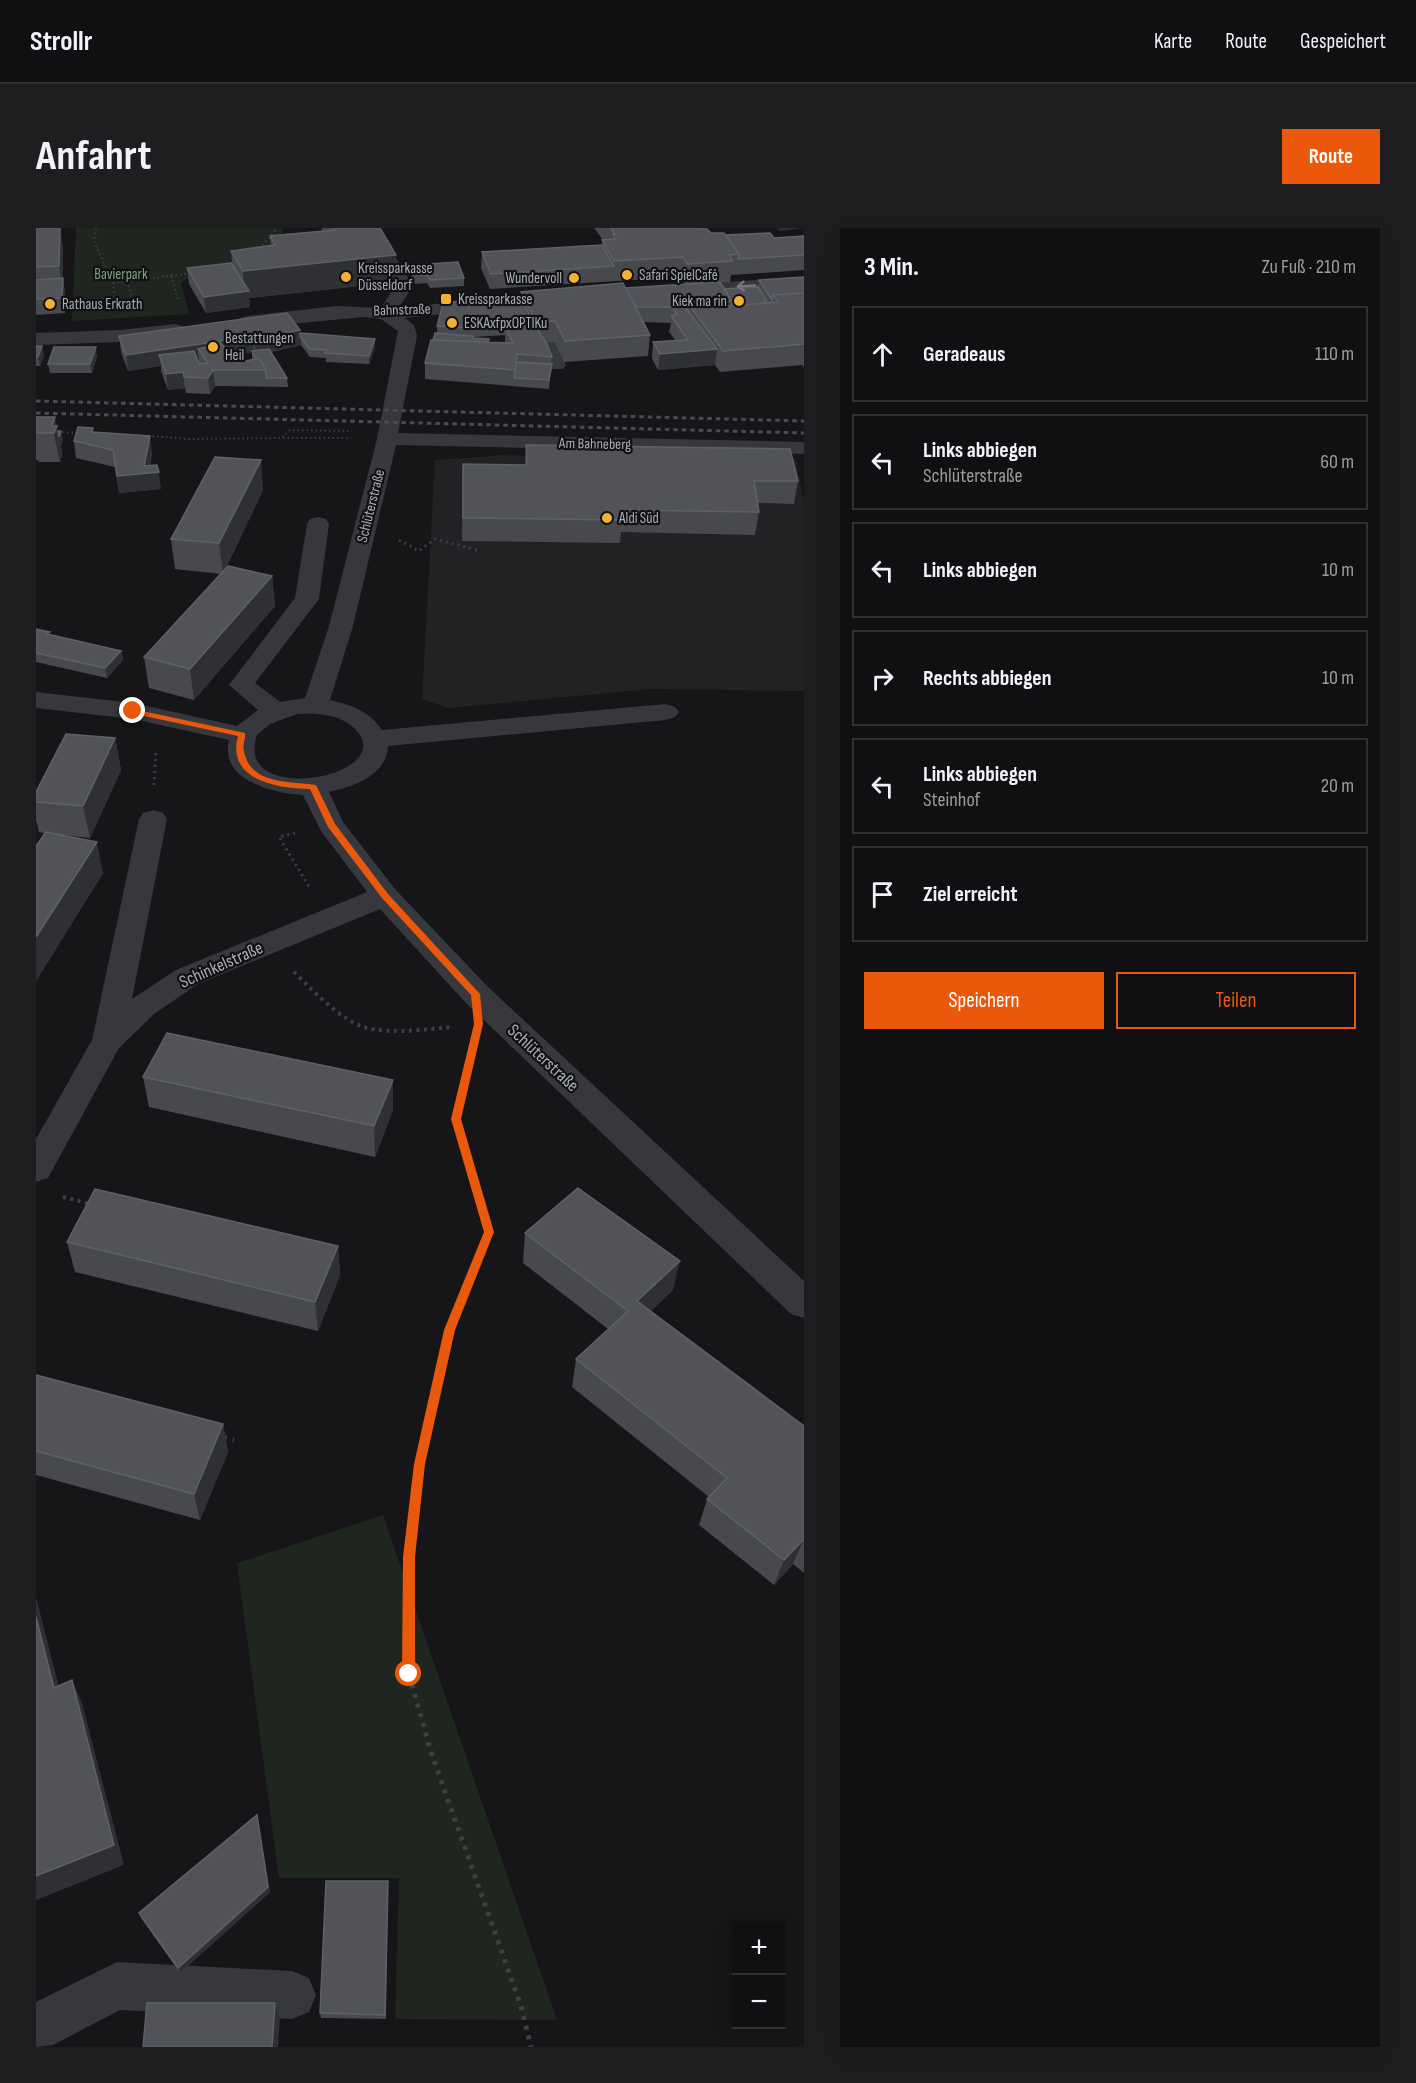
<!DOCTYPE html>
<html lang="de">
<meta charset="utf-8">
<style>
:root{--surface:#101012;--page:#1e1e20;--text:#f1f3f6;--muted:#9c9d9f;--line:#303032;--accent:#ea580c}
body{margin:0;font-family:"Sofia Sans Condensed",sans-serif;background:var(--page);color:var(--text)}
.controls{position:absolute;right:18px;bottom:18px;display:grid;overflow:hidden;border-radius:0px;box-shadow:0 6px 24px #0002}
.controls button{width:54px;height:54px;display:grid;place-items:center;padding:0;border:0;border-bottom:2px solid var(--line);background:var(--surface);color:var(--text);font:30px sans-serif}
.stop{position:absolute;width:18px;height:18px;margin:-14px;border:4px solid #ea580c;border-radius:50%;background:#fff}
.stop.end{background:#ea580c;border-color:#fff;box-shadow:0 2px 6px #0008}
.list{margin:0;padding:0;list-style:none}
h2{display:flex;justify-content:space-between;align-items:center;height:78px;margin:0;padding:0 24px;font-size:26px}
h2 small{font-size:20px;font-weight:400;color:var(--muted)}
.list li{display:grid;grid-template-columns:39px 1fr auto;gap:18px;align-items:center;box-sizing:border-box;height:96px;margin:0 12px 12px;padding:0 12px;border:2px solid var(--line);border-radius:0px}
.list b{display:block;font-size:22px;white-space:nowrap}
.list p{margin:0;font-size:20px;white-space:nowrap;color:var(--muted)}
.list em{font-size:20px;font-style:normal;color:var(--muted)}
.actions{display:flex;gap:12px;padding:18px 24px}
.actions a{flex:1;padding:14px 0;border:2px solid var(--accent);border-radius:0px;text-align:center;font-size:21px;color:var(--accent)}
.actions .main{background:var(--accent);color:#fff}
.icon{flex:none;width:33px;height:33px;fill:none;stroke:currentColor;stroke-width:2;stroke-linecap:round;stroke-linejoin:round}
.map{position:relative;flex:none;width:768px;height:1819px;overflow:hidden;border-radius:0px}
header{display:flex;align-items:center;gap:36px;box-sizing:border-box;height:84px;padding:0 30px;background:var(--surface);border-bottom:2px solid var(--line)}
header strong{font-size:28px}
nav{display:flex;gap:33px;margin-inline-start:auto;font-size:21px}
.intro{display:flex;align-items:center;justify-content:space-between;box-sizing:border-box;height:144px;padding:0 36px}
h1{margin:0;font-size:42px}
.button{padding:15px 27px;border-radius:0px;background:var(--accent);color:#fff;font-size:21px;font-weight:700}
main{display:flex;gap:36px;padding:0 36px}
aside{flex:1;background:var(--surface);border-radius:0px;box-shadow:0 6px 24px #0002}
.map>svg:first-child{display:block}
.built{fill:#222225}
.green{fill:#1e261f}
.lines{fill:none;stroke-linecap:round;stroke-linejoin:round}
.path-far3{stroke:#3d3f44;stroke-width:2;stroke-dasharray:1.5 3;stroke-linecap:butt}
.path-far2{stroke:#3d3f44;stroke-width:3;stroke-dasharray:2 4;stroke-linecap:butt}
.path-far1{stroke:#3d3f44;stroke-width:4;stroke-dasharray:3 4.5;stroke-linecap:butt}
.path{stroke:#3d3f44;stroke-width:5;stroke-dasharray:4 6;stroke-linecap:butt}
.minor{fill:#37383d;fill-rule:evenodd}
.rail{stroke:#4a4c52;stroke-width:3;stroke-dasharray:4.5 4;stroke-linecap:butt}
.wall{fill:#47494d;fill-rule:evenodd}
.shaded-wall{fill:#2f3033}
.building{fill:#525359;stroke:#5f6168;stroke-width:1.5}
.oneway{stroke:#757881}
.route{fill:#ea580c}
.poi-dot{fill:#f2b134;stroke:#111113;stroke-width:2}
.labels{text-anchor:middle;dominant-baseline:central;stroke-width:4.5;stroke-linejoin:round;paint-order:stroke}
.far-poi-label{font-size:15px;fill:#a8adb8;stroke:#111113;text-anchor:start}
.far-park-label{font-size:15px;fill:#7fa381;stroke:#111113}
.far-street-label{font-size:15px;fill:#a8adb8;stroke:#111113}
.street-label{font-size:18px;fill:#a8adb8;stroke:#111113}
</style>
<header>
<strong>Strollr</strong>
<nav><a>Karte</a><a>Route</a><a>Gespeichert</a></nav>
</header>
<div class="intro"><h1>Anfahrt</h1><a class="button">Route</a></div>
<main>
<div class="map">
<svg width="768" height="1819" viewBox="0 0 768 1819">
<rect width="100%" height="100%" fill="#161618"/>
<!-- built -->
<path class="built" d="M606 222 759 229 768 274V463L615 461 412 480 386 471 399 232 466 227 607 230Z"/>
<!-- green -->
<path class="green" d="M40 0H248L237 23 153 50 145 55 153 86 36 93Z
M347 1287 521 1792 359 1791 363 1650H243L201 1335Z"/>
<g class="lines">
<!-- path-far3 -->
<path class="path-far3" d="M60 0 58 13 77 55 80 78
M224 21 241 0
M135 48 142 71
M91 53 98 75
M77 55 157 45
M22 204 44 205
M112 208 153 211 246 210 254 202 316 203
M247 210H315"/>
<!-- path-far2 -->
<path class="path-far2" d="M363 312 383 323 399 311 441 322
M118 557 120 523
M259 605 243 609 274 660"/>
<!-- path-far1 -->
<path class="path-far1" d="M258 744C275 761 305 792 328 799 355 807 389 801 417 799
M27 969 55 976
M398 1171 414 1102 453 1004 420 891 438 817"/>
<!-- path -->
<path class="path" d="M398 1169 383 1236 373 1329V1446L395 1524 485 1778 495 1819
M187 1209 198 1212"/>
<!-- minor -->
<path class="minor" d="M338 3 344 4 377 58 363 79 449 72 455 73 458 77 455 81 449 82 368 90 378 97 381 108 362 205 768 214V226L360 217 317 398 294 472C316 477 333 483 346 502L630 476 639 479 643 484 639 489 630 492 352 518C351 547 317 559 293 564L307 594 359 661 451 758 768 1053V1090L755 1086 429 774 344 681 162 756 118 786 83 820 12 950 0 954V911L56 812 103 591 107 585 117 582 127 585 131 591 96 771 140 742 331 664 285 603 267 567C238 565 183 553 193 512L97 491 0 480V464L97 475 201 498 222 482 193 457 259 370 271 296 274 291 282 289 290 291 293 296 283 371 219 455 244 474 269 470 293 398 341 211 362 103 345 91 329 89 211 100 204 98 202 94 204 90 211 88 301 78 345 80 359 58 329 8 332 4ZM261 486C282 485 306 486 321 503 361 550 196 579 221 507L234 496Z
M768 49V59L644 67 638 66 635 62 638 58 644 57Z
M139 96 146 98 148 102 146 106 84 114 0 117V105L84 102Z
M509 109 516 111 530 137 527 141H513L500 115 502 111Z
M81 1734 256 1743 273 1750 280 1767 273 1784 256 1791 84 1782 17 1817 0 1819V1774Z"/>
<!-- rail -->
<path class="rail" d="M0 173 768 193
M0 185 768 205"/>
</g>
<!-- wall -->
<path class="wall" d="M0 0 27 19V51L29 66V85L0 87Z
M286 0H344L360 54 213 70 214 79 170 85 153 56 151 40 196 35 195 23 235 18 234 8 286 3Z
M558 0H664L675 5 690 7 738 10 768 8V42L695 47 694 54 649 56 645 49 454 61 445 40 446 24 566 17V12H567Z
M375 37 428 50V58L394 60 391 55 379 56 375 46Z
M768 49V140L766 137 684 144 679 137 622 142 616 130 617 114 639 112 633 104 635 95 608 94 614 107 612 128 528 134 518 114H511L516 129 513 161 389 151V135L401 106V98L485 69V64L590 60 688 61 722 59 723 52ZM469 107V114H453L438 110V109Z
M264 105 339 120 333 136 290 134V130L274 129 265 117 235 124 251 150 252 159 179 158 174 166 150 165 149 160 132 162 125 143V138L92 143 85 124 83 108ZM216 124V132L201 135 195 127Z
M0 118 8 127 4 138H0Z
M61 128 56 145H14L12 136Z
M0 189 22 203 27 211 25 218 26 227 24 234H3L2 232H0Z
M58 204 116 225 114 238 125 261 83 265 79 239 40 230 38 213Z
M490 217 762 253 758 276 722 275 723 284 719 307 585 304 584 315 426 313 427 236 489 237Z
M227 262 189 342 236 348 239 378 158 472 113 460 108 429 185 346 139 341 135 311Z
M0 401 14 407 85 423 87 432 71 450 0 434Z
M79 510 85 542 54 610 27 607 67 645 0 753V618L8 605 3 604 0 592V564Z
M107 849 357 882 339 929 113 879Z
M489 1005 637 1062 615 1083 768 1198V1345L757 1336 738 1357 663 1297 671 1271 673 1269 536 1159 540 1131 572 1101 487 1035Z
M31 1014 302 1018 304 1047 282 1103 39 1044Z
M0 1147 187 1196 192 1224 164 1292 0 1247Z
M221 1587 234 1664 144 1745 105 1690 103 1685Z
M352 1658 350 1791 285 1790 284 1785Z"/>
<!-- shaded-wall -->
<path class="shaded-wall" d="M24 0 27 19V51L29 66V85L26 70V57L23 38Z
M743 0H768L743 3Z
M360 27V54L213 70 214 79 170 85 168 69 208 64 207 43Z
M264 102 265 117 220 127 218 112Z
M216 108 218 124 185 129 183 113Z
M339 111V120L333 136V128Z
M171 115 173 131 162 121 163 132 127 137 123 127 125 138 92 143 90 127Z
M6 118 8 127 4 138 2 129Z
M60 119 61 128 56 145 54 136Z
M681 121 679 137 622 142 624 126Z
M177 142 179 158 174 166 172 150Z
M147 144 149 160 132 162 130 146Z
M19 189 23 209 25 203 27 211 25 218 26 227 24 234 16 198Z
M114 208 116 225 112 245 123 244 125 261 83 265 81 248 108 238Z
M225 232 227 262 187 346 183 315Z
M236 348 239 378 158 472 154 441Z
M85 423 87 432 71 450 69 440Z
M79 510 85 542 54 610 47 578Z
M61 614 67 645 0 753V709Z
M357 852V882L339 929 338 898Z
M302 1018 304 1047 282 1103 279 1074Z
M644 1033 637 1062 596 1102 601 1073Z
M187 1196 192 1224 164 1292 158 1266Z
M768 1311 757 1336 738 1357 748 1332Z
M0 1369 29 1483 18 1460 0 1389Z
M36 1452 46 1475 88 1637 0 1672V1648Z
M221 1587 234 1664 144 1745 142 1740Z
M239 1775 244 1790 242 1819H236Z"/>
<!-- building -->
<path class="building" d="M0 0H24L23 38 0 39Z
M298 0H344L360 27 207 43 195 23 239 17 234 8 299 2Z
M575 0H664L665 1H671L675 5H688L703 26 693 27 697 33 651 36 647 29 578 33 566 12 579 11 577 6H579Z
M734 5 738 10 768 8V27L702 31 703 26 690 7Z
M566 17 578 38 455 46 446 24Z
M422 34 428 50 394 52 391 47H379L375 37Z
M195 35 213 63 168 69 151 40Z
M768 49V65L737 67 736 72 723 52Z
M27 50 26 70 0 71V52Z
M684 54 696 73 677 74 676 71 661 72 659 70H648L647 76 681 121 624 126 617 114 652 112 635 88 641 86 636 79H600L590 60Z
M587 55 614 107 529 113 519 93 500 94 485 64Z
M722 59 732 75 695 78 696 73 688 61Z
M768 65V116L687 123 648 70H659L661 72 676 71 680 79 742 74 737 67Z
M485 69 495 90 438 93V100L401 98 407 76 413 74Z
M251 85 264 102 218 112 216 108 183 113 201 135 223 130 230 142H177L172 150 148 149 147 144 130 146 123 127 158 123 163 136 172 135 162 121 174 118 171 115 90 127 83 108Z
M498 97 511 116 516 129 481 126 479 142 389 135 395 112 477 115 469 99Z
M264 105 339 111 333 128 289 125 291 122 273 121 264 108Z
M399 105 437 108V110L453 111 452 114 397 112Z
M0 118H6L2 129H0Z
M18 119H60L54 136H12Z
M233 121 251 150H230V142L223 130 220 131 216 123Z
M480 134 516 136 513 152 478 150Z
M0 189H19L16 198H21L18 205H0Z
M42 199 57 200 56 204 114 208 108 238 121 237 123 244 81 248 77 222 38 213Z
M22 203H25L23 209Z
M490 217 754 221 762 253H718L723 284 586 282 587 292 427 290V236L491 237Z
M179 229 225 232 183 315 135 311Z
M192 338 236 348 154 441 108 429Z
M0 401 14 404 11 406 85 423 69 440 0 425Z
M30 506 79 510 47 578 0 574V564Z
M10 604 61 614 0 709V618Z
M131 805 357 852 338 898 107 849Z
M542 960 644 1033 601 1073 768 1198V1311L748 1332 671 1271 691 1250 540 1131 592 1083 489 1005Z
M59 961 302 1018 279 1074 31 1014Z
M0 1147 187 1196 158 1266 0 1223Z
M0 1389 18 1460 36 1452 78 1617 0 1648Z
M221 1587 232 1659 142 1740 103 1685Z
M290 1653H352L349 1787 284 1785Z
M111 1775H239L236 1819H107Z"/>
<!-- one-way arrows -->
<defs><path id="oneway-shaft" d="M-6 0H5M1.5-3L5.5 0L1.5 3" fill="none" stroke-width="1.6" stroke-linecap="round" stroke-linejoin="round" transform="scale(1.5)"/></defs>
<use class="oneway" href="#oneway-shaft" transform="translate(710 58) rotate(177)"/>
<!-- route -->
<path class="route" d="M97 481 209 505C210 511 206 517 208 523 214 557 254 553 280 557L299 596 352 666 444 766 447 796 425 891 458 1004 419 1102 389 1236 379 1329V1446L377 1451 373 1452 368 1451 366 1446 367 1329 378 1236 408 1102 448 1004 415 891 438 796 435 767 346 670 292 599 274 561C242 561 190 552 202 508L94 485V482Z"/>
<!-- markers -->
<g class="poi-dot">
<circle cx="591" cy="47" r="6"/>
<circle cx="310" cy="49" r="6"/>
<circle cx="538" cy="50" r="6"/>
<rect x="404" y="65" width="12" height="12" rx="3"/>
<circle cx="703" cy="73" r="6"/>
<circle cx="14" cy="76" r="6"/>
<circle cx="416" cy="95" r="6"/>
<circle cx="177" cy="119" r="6"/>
<circle cx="571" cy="290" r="6"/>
</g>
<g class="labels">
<!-- far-poi labels -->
<g class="far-poi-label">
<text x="322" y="40">Kreissparkasse<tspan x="322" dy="17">Düsseldorf</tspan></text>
<text x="603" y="47">Safari SpielCafé</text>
<text x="526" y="50" text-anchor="end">Wundervoll</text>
<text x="422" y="71">Kreissparkasse</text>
<text x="691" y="73" text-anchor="end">Kiek ma rin</text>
<text x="26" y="76">Rathaus Erkrath</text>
<text x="428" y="95">ESKAxfpxOPTIKu</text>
<text x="189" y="110">Bestattungen<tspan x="189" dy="17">Heil</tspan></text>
<text x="583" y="290">Aldi Süd</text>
</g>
<!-- far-park labels -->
<g class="far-park-label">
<text x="85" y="46">Bavierpark</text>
</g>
<!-- far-street labels -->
<g class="far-street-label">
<text transform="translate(366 82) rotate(-2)">Bahnstraße</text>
<text transform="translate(559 216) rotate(1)">Am Bahneberg</text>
<text transform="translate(335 278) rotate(-76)">Schlüterstraße</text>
</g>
<!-- street labels -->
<g class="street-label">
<text transform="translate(185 737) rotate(-24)">Schinkelstraße</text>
<text transform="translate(507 830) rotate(43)">Schlüterstraße</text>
</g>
</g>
</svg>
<div class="controls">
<button>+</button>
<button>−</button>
</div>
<div class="stop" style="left:373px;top:1446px"></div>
<div class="stop end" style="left:97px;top:483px"></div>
</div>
<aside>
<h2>3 Min.<small>Zu Fuß · 210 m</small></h2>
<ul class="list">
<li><svg class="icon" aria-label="ahead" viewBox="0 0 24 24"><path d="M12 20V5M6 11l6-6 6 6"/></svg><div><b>Geradeaus</b></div><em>110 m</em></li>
<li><svg class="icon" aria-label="left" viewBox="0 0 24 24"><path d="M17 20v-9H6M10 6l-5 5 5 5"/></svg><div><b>Links abbiegen</b><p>Schlüterstraße</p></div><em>60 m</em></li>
<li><svg class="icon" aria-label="left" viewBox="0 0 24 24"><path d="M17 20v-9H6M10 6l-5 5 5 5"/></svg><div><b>Links abbiegen</b></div><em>10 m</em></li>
<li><svg class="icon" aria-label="right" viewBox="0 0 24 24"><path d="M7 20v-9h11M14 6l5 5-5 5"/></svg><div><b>Rechts abbiegen</b></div><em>10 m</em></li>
<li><svg class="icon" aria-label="left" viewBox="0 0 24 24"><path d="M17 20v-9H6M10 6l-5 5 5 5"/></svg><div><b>Links abbiegen</b><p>Steinhof</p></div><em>20 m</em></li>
<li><svg class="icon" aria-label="arrive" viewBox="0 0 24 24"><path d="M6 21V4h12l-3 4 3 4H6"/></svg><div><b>Ziel erreicht</b></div></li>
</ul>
<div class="actions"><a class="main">Speichern</a><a>Teilen</a></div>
</aside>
</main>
